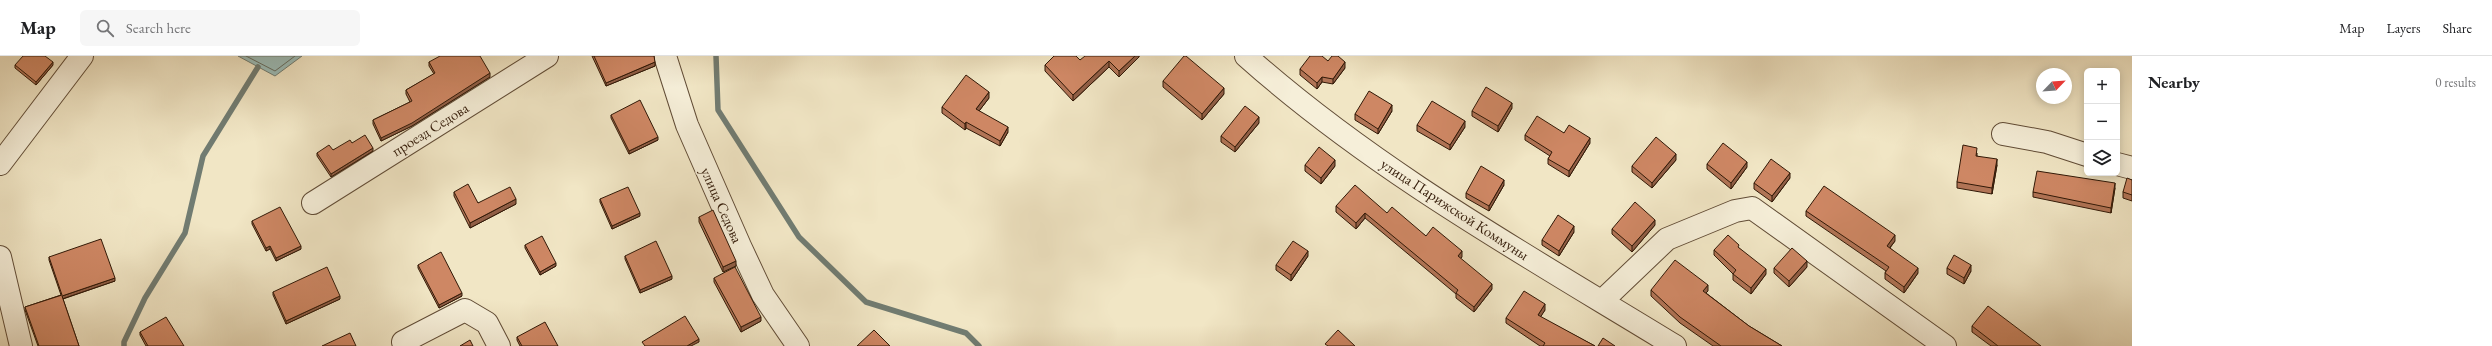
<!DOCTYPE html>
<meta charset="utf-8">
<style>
:root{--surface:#fff;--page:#f6f6f6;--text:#202124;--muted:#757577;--line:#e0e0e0}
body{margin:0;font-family:"EB Garamond",serif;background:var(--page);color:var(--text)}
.controls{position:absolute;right:12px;top:12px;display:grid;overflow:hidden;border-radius:6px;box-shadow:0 2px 10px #0003}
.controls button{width:36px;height:36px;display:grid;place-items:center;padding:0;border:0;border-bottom:1px solid var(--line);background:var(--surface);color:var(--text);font:20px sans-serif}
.compass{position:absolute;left:2036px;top:12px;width:36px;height:36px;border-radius:50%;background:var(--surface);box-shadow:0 2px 10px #0003;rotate:65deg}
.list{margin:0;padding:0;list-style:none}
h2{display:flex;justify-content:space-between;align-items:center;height:52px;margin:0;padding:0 16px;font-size:17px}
h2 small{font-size:13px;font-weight:400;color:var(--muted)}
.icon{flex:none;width:22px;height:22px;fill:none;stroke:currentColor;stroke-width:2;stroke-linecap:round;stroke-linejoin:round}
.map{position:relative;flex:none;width:2132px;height:290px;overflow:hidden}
header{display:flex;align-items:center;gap:24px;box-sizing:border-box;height:56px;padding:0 20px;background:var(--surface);border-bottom:1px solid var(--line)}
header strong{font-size:19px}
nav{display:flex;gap:22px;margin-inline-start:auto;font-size:14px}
.search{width:280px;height:36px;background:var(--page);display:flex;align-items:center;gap:10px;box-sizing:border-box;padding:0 14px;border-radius:6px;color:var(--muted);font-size:15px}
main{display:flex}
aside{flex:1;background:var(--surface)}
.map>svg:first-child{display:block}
.water{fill:#9cbeba;stroke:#717c72}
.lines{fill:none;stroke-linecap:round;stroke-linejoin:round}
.shore{stroke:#666c60;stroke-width:1}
.stream{stroke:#717c72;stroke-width:5.5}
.street-casing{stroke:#614c36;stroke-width:24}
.street{stroke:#f6efd9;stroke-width:22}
.wall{fill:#b17456;stroke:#311907}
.shaded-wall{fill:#905e46;stroke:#311907}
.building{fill:#ce8764;stroke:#311907}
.labels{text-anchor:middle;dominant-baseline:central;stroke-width:3;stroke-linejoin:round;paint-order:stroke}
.street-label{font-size:15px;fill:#311907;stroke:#f6efd9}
</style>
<header>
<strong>Map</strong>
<div class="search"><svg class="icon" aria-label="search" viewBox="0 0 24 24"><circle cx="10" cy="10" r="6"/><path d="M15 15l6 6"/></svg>Search here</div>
<nav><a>Map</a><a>Layers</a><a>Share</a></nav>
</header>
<main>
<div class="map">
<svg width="2132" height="290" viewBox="0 0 2132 290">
<rect width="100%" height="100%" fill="#f1e6c5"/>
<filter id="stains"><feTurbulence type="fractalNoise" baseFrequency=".005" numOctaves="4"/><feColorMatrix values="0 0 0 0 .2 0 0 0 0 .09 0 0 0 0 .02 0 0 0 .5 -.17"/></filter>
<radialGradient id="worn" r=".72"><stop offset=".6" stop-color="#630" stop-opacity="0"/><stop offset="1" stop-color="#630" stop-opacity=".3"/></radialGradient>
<!-- water -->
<path class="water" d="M238 0H302L275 20Z"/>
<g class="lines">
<!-- shore -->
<path class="shore" d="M246 0 275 15 295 0"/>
<!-- stream -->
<path class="stream" d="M716 0 718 54 799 181 866 246 966 277 979 290
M124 290V286L145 242 185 177 203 100 258 11"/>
<!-- street casing -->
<g class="street-casing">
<path id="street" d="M665 0 687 69 740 190 763 239 798 290
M1246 0C1375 115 1528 200 1675 290
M2003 78 2047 86 2087 99
M0 108 82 0
M2117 108 2132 112
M313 147 547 0
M0 201 21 290
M1602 245 1667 183 1735 155 1752 152 1945 290
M403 286 465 254 487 267 499 290"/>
</g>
<!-- street -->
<use href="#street" class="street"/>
</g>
<!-- wall -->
<path class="wall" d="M592 0H654L655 10 606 30Z
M1139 0V1L1119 21 1109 11 1073 45 1045 15V9L1080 4Z
M1328 5 1345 12 1333 28 1322 26 1317 33 1300 19V13Z
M429 6 490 21 412 70 381 85 373 68V64L410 46 406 38V34L434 18 429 10Z
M15 9H53L36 29 15 12Z
M1163 25 1224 38 1202 64 1163 31Z
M989 42 979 55 1008 76 1000 90 966 72 965 74 942 57V51Z
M1512 52 1498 76 1472 60V55Z
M1392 55 1378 78 1355 64V58Z
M611 59 658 84 629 98 611 62Z
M1259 67 1235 96 1221 86V80Z
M1417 69 1465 71 1450 94 1417 75Z
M1564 77 1590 87 1569 121 1548 108V103L1550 100 1525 84V79Z
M352 87 373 95 331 121 317 100V97L333 94Z
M1977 97V100L1997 109 1992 138 1957 132V126Z
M1676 104 1652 132 1632 116V110Z
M1707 108 1747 111 1731 133 1707 113Z
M1305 109 1335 110 1321 128 1305 115Z
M1790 122 1772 146 1754 133V127Z
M2132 124V145L2123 142V136Z
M1504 129 1489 155 1466 142V137Z
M2115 132 2111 157 2033 141V136Z
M454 136 478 147 516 148 470 172 454 140Z
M600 143 640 160 612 173 600 146Z
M1336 150 1387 157 1462 201 1460 203 1492 233 1474 256 1456 242V238L1365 162 1356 173 1336 156Z
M1806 155 1895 185 1890 192 1918 217 1904 237 1885 223V217L1886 215 1806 160Z
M699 161 736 210 723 216 699 166Z
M252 165 301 193 276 205 270 193 266 195 252 168Z
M1655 169 1632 196 1612 178V173Z
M1574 176 1559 200 1542 189V184Z
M525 189 556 210 540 219 525 192Z
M1739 192 1766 218 1751 238 1733 224V218L1714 199V194Z
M625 200 672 223 640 237 625 203Z
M1308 200 1291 225 1276 214V209Z
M49 201 115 225 63 243 79 290H38L25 254V251L61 239 49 204Z
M418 209 462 240 439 252 418 212Z
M1807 211 1789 231 1774 217V212Z
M1947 212 1971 215 1964 228 1947 218Z
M714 222 761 265 741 276 714 226Z
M1651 234 1708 235 1706 237 1749 270 1782 290H1713L1680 267 1651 240Z
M273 236 340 243 286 268 273 239Z
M1545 254 1540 261 1595 290H1540L1506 267V262Z
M1972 270 2041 290H1991L1972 276Z
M140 276 184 290H146L140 279Z
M517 281 558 290H520L517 284Z"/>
<!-- shaded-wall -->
<path class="shaded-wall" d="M1135 0H1139V1L1119 21V15Z
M1109 5V11L1073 45V39Z
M53 6V9L36 29V26Z
M655 6V10L606 30V27Z
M1345 6V12L1333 28V23Z
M490 17V21L412 70 381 85V82Z
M1322 21V26L1317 33V27Z
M1224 32V38L1202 64V58Z
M989 36V42L976 59V53Z
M1512 47V52L1498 76V70Z
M1392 49V55L1378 78V73Z
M1259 61V67L1235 96V91Z
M1465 65V71L1450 94V89Z
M966 66V72L965 74V68Z
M1008 71V76L1000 90V85Z
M658 81V84L629 98V95Z
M1590 82V87L1569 121V115Z
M373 92V95L331 121V118Z
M1676 98V104L1652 132V127Z
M1997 103V109L1992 138V132Z
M1335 104V110L1321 128V122Z
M1747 106V111L1731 133V127Z
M1790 117V122L1772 146V140Z
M1504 124V129L1489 155V150Z
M2115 127V132L2111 157V152Z
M516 143V148L470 172V167Z
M640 157V160L612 173V170Z
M1365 157V162L1356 173V167Z
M1655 164V169L1632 196V190Z
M1574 170V176L1559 200V195Z
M1895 179V185L1887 195V190Z
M270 190V193L266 195V192Z
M301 190V193L276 205V202Z
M1308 195V200L1291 225V219Z
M1462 195V201L1458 206V200Z
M736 205V210L723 216V211Z
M1807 205V211L1789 231V225Z
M556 207V210L540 219V216Z
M1971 209V215L1964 228V222Z
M1918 212V217L1904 237V231Z
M1766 213V218L1751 238V232Z
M672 220V223L640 237V234Z
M115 222V225L62 243V240Z
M1492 228V233L1474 256V251Z
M1708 229V235L1703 240V235Z
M462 237V240L439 252V249Z
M340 240V243L286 268V265Z
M1545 248V254L1538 265V259Z
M761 261V265L741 276V271Z
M699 283V286L691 290H687Z"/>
<!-- building -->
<path class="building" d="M23 0H45L53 6 36 26 15 9Z
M440 0H480L490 17 412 67 381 82 373 64 412 45 406 34 435 17 429 6Z
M594 0H654L655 6 606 27Z
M1054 0H1076L1080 4 1085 0H1135L1119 15 1109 5 1073 39 1045 9Z
M1184 0H1186L1224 32 1202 58 1163 25Z
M1310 0H1322L1328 5 1332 0H1338L1345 6 1333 23 1322 21 1317 27 1300 13Z
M966 19 989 36 976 53 1008 71 1000 85 966 66 965 68 942 51Z
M1486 31 1512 47 1498 70 1472 55Z
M1369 35 1392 49 1378 73 1355 58Z
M640 44 658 81 629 95 611 59Z
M1432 45 1465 65 1450 89 1417 69Z
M1245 50 1259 61 1235 91 1221 80Z
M1537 60 1564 77 1569 69 1590 82 1569 115 1548 103 1552 96 1525 79Z
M365 79 373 92 331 118 317 97 329 89 333 94 350 84 352 87Z
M1656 81 1676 98 1652 127 1632 110Z
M1723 87 1747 106 1731 127 1707 108Z
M1963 89 1977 92 1976 100 1997 103 1992 132 1957 126Z
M1319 91 1335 104 1321 122 1305 109Z
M1771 103 1790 117 1772 140 1754 127Z
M1481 110 1504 124 1489 150 1466 137Z
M2037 115 2115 127 2111 152 2033 136Z
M2127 122 2132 124V139L2123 136Z
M468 128 478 147 510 131 516 143 470 167 454 136Z
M1355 129 1387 157 1392 151 1426 180 1433 171 1462 195 1458 200 1492 228 1474 251 1456 237 1458 234 1365 157 1356 167 1336 150Z
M1824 130 1895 179 1887 190 1918 212 1904 231 1885 217 1889 211 1806 155Z
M628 131 640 157 612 170 600 143Z
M1635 146 1655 164 1632 190 1612 173Z
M280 151 301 190 276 202 270 190 266 192 252 165Z
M713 154 736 205 723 211 699 161Z
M1558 159 1574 170 1559 195 1542 184Z
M1728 179 1739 189 1738 191 1766 213 1751 232 1733 218 1736 214 1714 194Z
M542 180 556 207 540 216 525 189Z
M101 183 115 222 62 240 79 290H39L25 251 62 239 49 201Z
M656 185 672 220 640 234 625 200Z
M1293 185 1308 195 1291 219 1276 209Z
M1792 192 1807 205 1789 225 1774 212Z
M441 196 462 237 439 249 418 209Z
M1954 199 1971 209 1964 222 1947 212Z
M1675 204 1708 229 1703 235 1749 270 1782 290H1721L1680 261 1651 234Z
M327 211 340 240 286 265 273 236Z
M735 211 761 261 741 271 714 222Z
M1524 235 1545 248 1538 259 1595 290H1543L1545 287 1506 262Z
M1988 250 2041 290H1998L1972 270Z
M685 260 699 283 687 290H645L642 286Z
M166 261 184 290H148L140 276Z
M545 266 558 290H522L517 281Z
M874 274 890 290H857Z
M1338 274 1355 290H1328L1325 288Z
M350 277 356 290H322Z
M1603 282 1615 290H1598Z
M470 284 473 290H460Z"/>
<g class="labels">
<!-- street labels -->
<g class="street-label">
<text transform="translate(430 73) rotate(-32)">проезд Седова</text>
<text transform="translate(722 149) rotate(66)">улица Седова</text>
<text transform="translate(1455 153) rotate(33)">улица Парижской Коммуны</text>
</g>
</g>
<rect width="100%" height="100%" filter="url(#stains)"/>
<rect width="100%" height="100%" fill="url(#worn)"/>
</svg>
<div class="controls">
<button>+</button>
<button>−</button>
<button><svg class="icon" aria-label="layers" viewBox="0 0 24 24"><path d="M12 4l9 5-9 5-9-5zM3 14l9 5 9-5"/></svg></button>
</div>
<svg class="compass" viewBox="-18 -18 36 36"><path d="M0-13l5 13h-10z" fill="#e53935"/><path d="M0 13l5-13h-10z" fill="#757577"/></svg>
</div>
<aside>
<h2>Nearby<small>0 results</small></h2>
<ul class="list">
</ul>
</aside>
</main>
